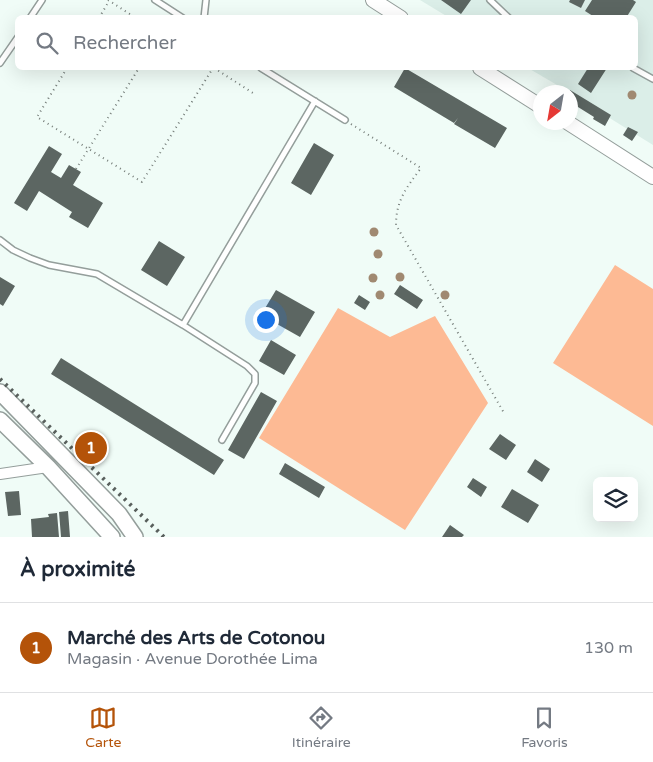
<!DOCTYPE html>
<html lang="fr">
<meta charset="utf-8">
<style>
:root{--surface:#fff;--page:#f2f2f3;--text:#1f2937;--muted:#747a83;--line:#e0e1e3;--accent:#b45309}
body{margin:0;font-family:"Varela Round",sans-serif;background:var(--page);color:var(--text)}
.controls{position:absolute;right:15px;bottom:15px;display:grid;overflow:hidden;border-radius:8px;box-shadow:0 5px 20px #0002}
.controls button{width:45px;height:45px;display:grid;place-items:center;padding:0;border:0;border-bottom:1px solid var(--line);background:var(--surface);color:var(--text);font:25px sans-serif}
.compass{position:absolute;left:533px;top:85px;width:45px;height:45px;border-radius:50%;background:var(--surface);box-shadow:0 5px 20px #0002;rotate:211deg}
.you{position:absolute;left:265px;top:319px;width:18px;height:18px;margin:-12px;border:4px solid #fff;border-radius:50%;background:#1a73e8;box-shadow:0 0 0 8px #1a73e833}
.badge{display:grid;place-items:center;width:32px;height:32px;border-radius:50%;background:var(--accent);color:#fff;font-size:16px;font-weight:700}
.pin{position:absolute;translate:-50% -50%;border:2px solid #fff;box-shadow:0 1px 5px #0006}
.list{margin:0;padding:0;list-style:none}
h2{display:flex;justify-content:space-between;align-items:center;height:65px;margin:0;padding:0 20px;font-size:21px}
h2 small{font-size:16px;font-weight:400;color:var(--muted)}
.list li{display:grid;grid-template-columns:32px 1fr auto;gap:15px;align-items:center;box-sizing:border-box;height:90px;padding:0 20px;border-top:1px solid var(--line)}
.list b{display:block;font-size:19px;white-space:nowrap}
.list p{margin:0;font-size:16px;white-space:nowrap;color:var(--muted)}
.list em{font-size:16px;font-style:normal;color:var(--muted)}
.icon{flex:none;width:28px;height:28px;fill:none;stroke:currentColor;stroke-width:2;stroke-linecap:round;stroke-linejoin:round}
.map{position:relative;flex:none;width:653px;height:537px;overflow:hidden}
.search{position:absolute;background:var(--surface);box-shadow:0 5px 20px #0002;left:15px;right:15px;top:15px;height:55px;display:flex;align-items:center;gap:12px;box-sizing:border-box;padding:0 18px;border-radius:8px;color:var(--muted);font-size:19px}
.sheet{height:155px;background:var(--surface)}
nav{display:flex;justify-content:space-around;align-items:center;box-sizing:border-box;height:70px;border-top:1px solid var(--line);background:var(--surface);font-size:14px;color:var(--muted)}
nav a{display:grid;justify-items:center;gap:2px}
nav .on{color:var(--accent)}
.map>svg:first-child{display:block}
.built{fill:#dbeee8}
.green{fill:#fdba94}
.building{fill:#5c6662}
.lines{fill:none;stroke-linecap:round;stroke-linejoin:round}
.service-casing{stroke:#949e9b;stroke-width:8}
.minor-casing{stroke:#949e9b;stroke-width:12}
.tertiary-casing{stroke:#949e9b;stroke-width:16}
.secondary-casing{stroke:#949e9b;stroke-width:18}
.path{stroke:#757d79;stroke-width:2;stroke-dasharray:1 4;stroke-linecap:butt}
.service{stroke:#fff;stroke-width:5}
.minor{stroke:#fff;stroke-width:10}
.tertiary{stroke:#fff;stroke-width:14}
.secondary{stroke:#fff;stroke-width:15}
.rail{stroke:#585f5c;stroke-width:4;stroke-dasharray:2.5 5;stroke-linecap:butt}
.tree{fill:#a08971}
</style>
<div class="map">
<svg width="653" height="537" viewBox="0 0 653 537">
<rect width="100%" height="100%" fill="#f0fcf7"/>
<!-- built -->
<path class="built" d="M420 0H653V145L571 94 570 92H569L528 68H636V18L448 17Z"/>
<!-- green -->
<path class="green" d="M615 265 653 289V426L553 363Z
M338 308 390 337 435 316 488 403 405 530 259 438Z"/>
<!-- building -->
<path class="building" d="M441 0H471L461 14Z
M570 0H585L581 8 569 2Z
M592 0H633L636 2 626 18H596L585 11Z
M405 68 507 128 495 148 454 124 458 118 454 123 394 87Z
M588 68H607L591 93 578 84Z
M570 90 611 115 605 126 593 119 594 117 570 102V92H569Z
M628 127 638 132 632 141 623 135Z
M314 143 334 155 311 195 291 183Z
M49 146 62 154 51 172 61 178 69 165 81 172 73 185 103 203 88 228 69 217 72 212 39 191 27 211 14 203Z
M159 241 185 257 167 286 141 270Z
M0 277 15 286 3 306 0 304Z
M400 285 423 300 417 309 394 294Z
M276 290 315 312 300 337 261 315Z
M359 295 370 302 365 310 354 303Z
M271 340 296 355 284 375 259 361Z
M61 358 224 460 214 475 51 374Z
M261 392 277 401 244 459 228 450Z
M500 434 516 445 506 460 489 449Z
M535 459 550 469 542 482 527 472Z
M285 463 325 487 319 498 279 474Z
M473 478 487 487 481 497 467 487Z
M512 489 539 505 528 523 501 507Z
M19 491 21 515 8 516 5 492Z
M68 511 70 537H61L59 512Z
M57 513 59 537H32L31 519 49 517 48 514Z
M450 525 464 535 462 537H442Z"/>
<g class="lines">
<!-- service casing -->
<g class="service-casing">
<path id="service" d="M155 0 183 18
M490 0 509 18
M30 18 42 0
M204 18 206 0
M0 63 18 37
M261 68 345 120
M633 68 653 79
M0 240 13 250 30 258 49 265 97 274 183 325 247 366 255 374V383L222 440
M183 325 315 101"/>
</g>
<!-- minor casing -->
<g class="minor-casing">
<path id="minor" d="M0 474 48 467"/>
</g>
<!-- tertiary casing -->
<g class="tertiary-casing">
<path id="tertiary" d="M373 0 401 18
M480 68 540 106
M567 122 653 177"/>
</g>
<!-- secondary casing -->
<g class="secondary-casing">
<path id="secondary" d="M0 392 119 514 135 537
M0 420 48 467 112 537"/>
</g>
<!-- path -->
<path class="path" d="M108 0 136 18
M99 18 109 1
M67 68 37 117 142 182 213 68
M214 68 253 93
M351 124 421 168C407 187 396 200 396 225L504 413
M76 169 139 68"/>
<!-- service -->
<use href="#service" class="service"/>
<!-- minor -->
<use href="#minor" class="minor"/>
<!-- tertiary -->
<use href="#tertiary" class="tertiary"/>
<!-- secondary -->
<use href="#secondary" class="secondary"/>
<!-- rail -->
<path class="rail" d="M0 379 164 537"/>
</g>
<!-- trees -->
<g class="tree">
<circle cx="632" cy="95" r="4.5"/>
<circle cx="374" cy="232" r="4.5"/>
<circle cx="378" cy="254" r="4.5"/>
<circle cx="400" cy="277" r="4.5"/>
<circle cx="373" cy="278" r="4.5"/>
<circle cx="380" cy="295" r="4.5"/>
<circle cx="445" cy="295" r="4.5"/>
</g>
</svg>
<div class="controls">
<button><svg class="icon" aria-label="layers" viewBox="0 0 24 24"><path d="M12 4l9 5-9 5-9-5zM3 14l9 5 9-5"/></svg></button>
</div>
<svg class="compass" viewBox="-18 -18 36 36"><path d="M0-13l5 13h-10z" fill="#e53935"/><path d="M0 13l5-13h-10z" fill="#747a83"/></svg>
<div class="you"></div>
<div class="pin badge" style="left:91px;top:448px">1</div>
<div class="search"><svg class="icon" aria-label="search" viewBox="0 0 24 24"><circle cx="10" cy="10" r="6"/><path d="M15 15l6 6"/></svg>Rechercher</div>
</div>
<section class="sheet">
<h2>À proximité<small></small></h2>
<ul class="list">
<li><span class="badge">1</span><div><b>Marché des Arts de Cotonou</b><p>Magasin · Avenue Dorothée Lima</p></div><em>130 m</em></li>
</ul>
</section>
<nav>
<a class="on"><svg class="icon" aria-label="map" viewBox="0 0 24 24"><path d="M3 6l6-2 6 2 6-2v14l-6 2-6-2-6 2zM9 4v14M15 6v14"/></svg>Carte</a>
<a><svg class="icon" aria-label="directions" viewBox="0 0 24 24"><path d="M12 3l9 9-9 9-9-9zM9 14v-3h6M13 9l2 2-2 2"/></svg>Itinéraire</a>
<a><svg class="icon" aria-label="saved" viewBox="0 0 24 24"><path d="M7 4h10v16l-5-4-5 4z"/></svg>Favoris</a>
</nav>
